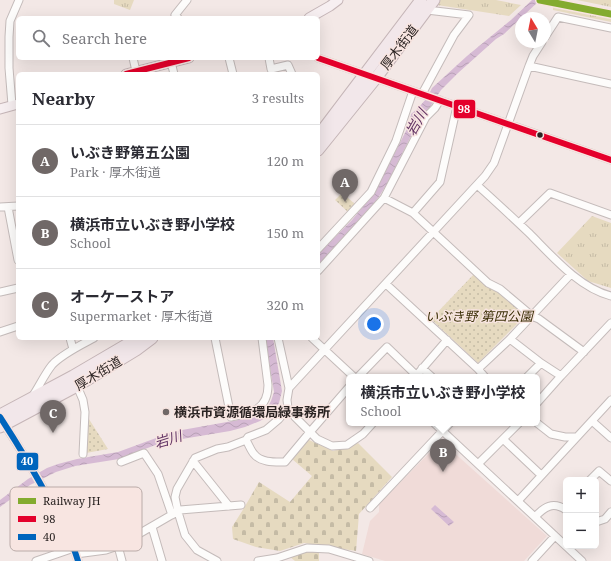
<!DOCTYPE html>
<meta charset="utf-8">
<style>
:root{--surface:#fff;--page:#f2f2f3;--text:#2b2b33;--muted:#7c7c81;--line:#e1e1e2;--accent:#706867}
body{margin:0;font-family:"Noto Serif","Noto Sans JP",serif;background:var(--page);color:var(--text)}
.controls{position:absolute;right:12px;bottom:12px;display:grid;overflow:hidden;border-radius:6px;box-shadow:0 4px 16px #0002}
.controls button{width:36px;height:36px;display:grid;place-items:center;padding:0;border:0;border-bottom:1px solid var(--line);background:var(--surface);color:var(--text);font:20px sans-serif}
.compass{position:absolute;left:515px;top:12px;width:36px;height:36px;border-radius:50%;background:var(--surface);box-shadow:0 4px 16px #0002;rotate:350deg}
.you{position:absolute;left:374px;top:324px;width:14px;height:14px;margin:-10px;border:3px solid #fff;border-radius:50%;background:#1a73e8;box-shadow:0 0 0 6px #1a73e833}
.badge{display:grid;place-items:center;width:26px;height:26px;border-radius:50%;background:var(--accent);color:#fff;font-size:13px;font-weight:700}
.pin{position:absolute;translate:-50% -33px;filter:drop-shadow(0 1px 2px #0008)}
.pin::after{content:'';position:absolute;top:21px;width:14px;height:12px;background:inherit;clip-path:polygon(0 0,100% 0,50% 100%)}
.popup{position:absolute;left:346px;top:374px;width:194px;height:52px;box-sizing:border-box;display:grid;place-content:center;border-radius:6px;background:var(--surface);filter:drop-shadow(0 1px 3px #0005);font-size:13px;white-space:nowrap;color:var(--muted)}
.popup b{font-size:15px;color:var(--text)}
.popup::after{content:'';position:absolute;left:50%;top:100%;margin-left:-8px;border:8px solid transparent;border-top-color:var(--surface)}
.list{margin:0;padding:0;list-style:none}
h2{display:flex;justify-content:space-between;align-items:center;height:52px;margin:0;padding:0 16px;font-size:17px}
h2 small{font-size:13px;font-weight:400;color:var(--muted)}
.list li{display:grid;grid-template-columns:26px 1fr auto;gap:12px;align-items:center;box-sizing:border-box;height:72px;padding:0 16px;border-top:1px solid var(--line)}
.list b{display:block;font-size:15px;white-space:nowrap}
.list p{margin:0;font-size:13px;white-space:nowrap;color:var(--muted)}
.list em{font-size:13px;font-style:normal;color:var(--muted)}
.icon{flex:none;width:22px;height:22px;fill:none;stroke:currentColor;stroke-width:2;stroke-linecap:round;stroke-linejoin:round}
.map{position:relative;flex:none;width:611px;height:561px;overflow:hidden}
.search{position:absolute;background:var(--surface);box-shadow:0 4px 16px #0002;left:16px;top:16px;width:304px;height:44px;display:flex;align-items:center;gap:10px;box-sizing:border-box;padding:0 14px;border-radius:6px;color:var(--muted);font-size:15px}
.panel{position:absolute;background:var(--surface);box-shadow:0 4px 16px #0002;left:16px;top:72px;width:304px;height:268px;border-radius:6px}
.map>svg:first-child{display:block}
.built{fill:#f0dbd8}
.grass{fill:url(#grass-tufts)}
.cemetery{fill:url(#cemetery-stones)}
.park{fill:url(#park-dots)}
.water{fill:url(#water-waves)}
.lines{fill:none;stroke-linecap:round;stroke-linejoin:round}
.minor-casing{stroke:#c4bbba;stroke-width:9}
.major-casing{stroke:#c5b5b7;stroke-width:11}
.highway-casing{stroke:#c5b5b7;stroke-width:13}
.minor{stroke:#fdfcfb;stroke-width:7}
.major{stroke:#f7eff1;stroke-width:9}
.highway{stroke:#f2e7ea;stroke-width:11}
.bus-1-casing{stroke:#f8e5e1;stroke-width:9}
.bus-2-casing{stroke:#f8e5e1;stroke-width:9}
.bus-1{stroke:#e4002b;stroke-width:6}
.bus-2{stroke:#0065bd;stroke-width:6}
.rail-1-casing{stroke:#f8e5e1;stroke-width:10}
.rail-1{stroke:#84ab2f;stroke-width:7}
.bus-dot{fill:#2a2322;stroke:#f8e5e1;stroke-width:1.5}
.poi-dot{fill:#706867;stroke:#f8e5e1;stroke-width:1.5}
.labels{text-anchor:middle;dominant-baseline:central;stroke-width:3;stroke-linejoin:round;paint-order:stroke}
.street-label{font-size:13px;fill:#2a2322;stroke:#f8e5e1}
.park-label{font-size:13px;font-style:italic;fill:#3c3108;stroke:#f8e5e1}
.poi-label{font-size:13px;font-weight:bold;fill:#2a2322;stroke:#f8e5e1;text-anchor:start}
.water-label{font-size:14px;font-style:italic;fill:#623465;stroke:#f8e5e1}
.key{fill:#f8e5e1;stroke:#baaba8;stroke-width:1}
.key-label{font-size:11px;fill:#2a2322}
.line-badge{stroke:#f8e5e1;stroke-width:1.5}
.badge-label{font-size:11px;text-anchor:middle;font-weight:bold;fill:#fff}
</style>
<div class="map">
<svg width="611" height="561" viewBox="0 0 611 561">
<defs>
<pattern id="grass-tufts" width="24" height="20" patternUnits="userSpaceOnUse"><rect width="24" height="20" fill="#e6dac0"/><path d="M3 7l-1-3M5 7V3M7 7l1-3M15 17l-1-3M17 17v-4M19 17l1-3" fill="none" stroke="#c5bba5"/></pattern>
<pattern id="cemetery-stones" width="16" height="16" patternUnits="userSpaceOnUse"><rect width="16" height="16" fill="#e6dac0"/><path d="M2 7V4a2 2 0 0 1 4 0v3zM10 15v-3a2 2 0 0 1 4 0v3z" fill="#c5bba5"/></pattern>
<pattern id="park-dots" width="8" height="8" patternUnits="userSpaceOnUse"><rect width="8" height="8" fill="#e6dac0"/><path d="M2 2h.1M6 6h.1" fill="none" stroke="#c5bba5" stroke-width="1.8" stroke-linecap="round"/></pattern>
<pattern id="water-waves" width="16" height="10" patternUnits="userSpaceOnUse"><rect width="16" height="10" fill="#d6bad4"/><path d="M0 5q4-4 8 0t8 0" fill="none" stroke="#b8a0b6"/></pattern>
</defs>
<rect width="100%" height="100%" fill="#f3e8e6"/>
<!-- built -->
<path class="built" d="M441 441 547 536 524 561H385L362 554 370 521 379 512V504Z"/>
<!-- grass -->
<path class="grass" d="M114 0H134L130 10 114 4Z
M440 0H496L521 5 509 16 437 5Z
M577 0H611V7Z
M553 6 611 18V22L553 10Z
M592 216 611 223V288L588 281 557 253Z"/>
<!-- cemetery -->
<path class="cemetery" d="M307 439 333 451 358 443 392 477 359 514 356 551 304 543 280 551 256 547 233 539 232 527 244 508 259 482 290 502 312 476 292 459Z
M306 552H319V561H295L290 557Z"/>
<!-- park -->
<path class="park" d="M342 193 355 204 348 212 335 200Z
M475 273 500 290 527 314 478 363 431 319Z
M87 416 108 449 86 453Z"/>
<!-- water -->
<path class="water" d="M532 0H540L504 34 496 39 458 73 441 90 428 110 421 117 411 136 388 182 380 195 373 205 318 265V254L352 220 375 192 410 123 411 114 418 108 427 98 432 88 467 56 511 20Z
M265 338H273L282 391 279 403 272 414 260 421 245 427 230 431 170 441 158 444 119 459 75 466 56 472 30 485 0 507V500L28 479 47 468 58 464 77 459 118 452 167 434 182 430 255 417 261 414 266 410 271 401 274 392Z
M435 505 454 522 449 526 431 509Z"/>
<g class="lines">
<!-- minor casing -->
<g class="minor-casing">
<path id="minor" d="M178 18 175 15 187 0
M545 37 558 17 611 28
M133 58 136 71
M229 58 233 74
M269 58 271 69 288 65 292 74
M318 58 508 124 611 160
M171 62 174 74
M529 66 611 84
M422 94 454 35 469 15 427 10
M12 105 9 68V37L10 21 19 0
M477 185C495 201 512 217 529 233 552 256 579 288 611 296
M384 198 413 213 488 283 500 289 532 316 539 319 584 352
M0 207 18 206
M8 207 18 260
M413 213 440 182 457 106
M519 223 550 193 611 215
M318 249 371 192 396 141 413 91
M318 271 384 198 426 117 435 108 440 100
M386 284 478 369 485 377
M0 292 18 288
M0 332 18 326
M70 338 73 349
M215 338 231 417C251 413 268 410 268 385L262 338
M278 338 289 388 287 400 288 408 295 417 317 439 332 446 347 445 363 434 373 423
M312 338 354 377
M510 339 541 363 527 377
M541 363 561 376
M422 368 432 377
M478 369 510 339 571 274
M358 377 387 347 416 375
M415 377 447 340
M77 386 83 400 85 412 83 454
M289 388 485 176 494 163 529 66 533 56 542 42
M32 397C39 387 44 375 52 365 62 354 81 345 94 338
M537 403 561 376 611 323
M592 421 611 438
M3 422C22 451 39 480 55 510 64 527 73 543 78 561
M434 423 582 561
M537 423 551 434 565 437H576
M246 440C249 445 251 451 254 454 261 463 275 462 285 462L310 432 349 387
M504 440 541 475
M193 461 229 506
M121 462 144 453 158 474 172 515
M478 464 519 423
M590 480 599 471 611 481
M518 501 611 400
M370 508 450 423
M535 517C544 507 553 501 566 510
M596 522 605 519 611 512
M152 527 162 561
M118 546 122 561
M76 554 106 550 118 546 180 510 241 505
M36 561 74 548
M217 561 197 550 185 535 178 512 175 497 177 489 195 458 217 449 228 447 246 440 248 437 266 430 279 419 288 408
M258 561 277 558 307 548 329 549 369 561
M532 561 555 536"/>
</g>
<!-- major casing -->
<g class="major-casing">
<path id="major" d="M309 18 330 6 338 0
M126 74 189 58
M0 109 18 104"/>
</g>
<!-- highway casing -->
<g class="highway-casing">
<path id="highway" d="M318 136 421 0
M318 150 376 78 434 0
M0 415 73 376 131 342 136 338
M0 427 77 386 136 350 152 338"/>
</g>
<!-- minor -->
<use href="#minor" class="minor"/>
<!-- major -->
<use href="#major" class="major"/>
<!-- highway -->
<use href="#highway" class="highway"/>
<!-- bus-1 casing -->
<g class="bus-1-casing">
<path id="bus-1" d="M318 58 611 160
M126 74 189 58"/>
</g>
<!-- bus-2 casing -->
<g class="bus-2-casing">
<path id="bus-2" d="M0 417C19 446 36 475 52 505 62 523 72 541 78 561"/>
</g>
<!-- bus-1 -->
<use href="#bus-1" class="bus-1"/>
<!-- bus-2 -->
<use href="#bus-2" class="bus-2"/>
<!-- rail-1 casing -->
<g class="rail-1-casing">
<path id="rail-1" d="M540 0 611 14"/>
</g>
<!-- rail-1 -->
<use href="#rail-1" class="rail-1"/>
</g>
<!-- markers -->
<circle class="bus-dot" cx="540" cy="135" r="3.5"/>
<circle class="poi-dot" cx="166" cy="412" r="4"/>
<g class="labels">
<!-- street labels -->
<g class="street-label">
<text transform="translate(399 47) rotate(-53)">厚木街道</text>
<text transform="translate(98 373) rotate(-31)">厚木街道</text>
</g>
<!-- park labels -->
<g class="park-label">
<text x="479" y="316">いぶき野 第四公園</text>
</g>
<!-- poi labels -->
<g class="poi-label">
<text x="174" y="412">横浜市資源循環局緑事務所</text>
</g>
<!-- water labels -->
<g class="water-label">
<text transform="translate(416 122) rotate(-60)">岩川</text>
<text transform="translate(168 439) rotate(-17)">岩川</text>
</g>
</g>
<!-- legend -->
<rect x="10" y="487" width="132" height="64" rx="6" class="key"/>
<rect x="18" y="498" width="18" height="6" fill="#84ab2f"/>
<rect x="18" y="516" width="18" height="6" fill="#e4002b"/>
<rect x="18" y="534" width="18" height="6" fill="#0065bd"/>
<g class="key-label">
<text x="43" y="505">Railway JH</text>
<text x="43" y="523">98</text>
<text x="43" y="541">40</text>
</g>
<g class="line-badge">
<rect x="453" y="99" width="23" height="20" rx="4" fill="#e4002b"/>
<rect x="16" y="452" width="23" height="19" rx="4" fill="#0065bd"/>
</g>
<g class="badge-label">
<text x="464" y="113">98</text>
<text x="27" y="465">40</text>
</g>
</svg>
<div class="controls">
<button>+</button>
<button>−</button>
</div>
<svg class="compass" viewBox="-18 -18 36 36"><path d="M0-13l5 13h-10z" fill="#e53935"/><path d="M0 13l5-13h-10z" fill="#7c7c81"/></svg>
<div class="you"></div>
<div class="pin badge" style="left:345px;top:202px">A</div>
<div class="pin badge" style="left:443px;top:472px">B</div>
<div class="popup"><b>横浜市立いぶき野小学校</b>School</div>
<div class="pin badge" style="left:53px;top:433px">C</div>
<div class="search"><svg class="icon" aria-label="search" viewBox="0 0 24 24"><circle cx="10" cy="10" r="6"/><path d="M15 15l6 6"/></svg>Search here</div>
<section class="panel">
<h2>Nearby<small>3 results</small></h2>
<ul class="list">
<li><span class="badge">A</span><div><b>いぶき野第五公園</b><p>Park · 厚木街道</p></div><em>120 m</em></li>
<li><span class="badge">B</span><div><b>横浜市立いぶき野小学校</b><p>School</p></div><em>150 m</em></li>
<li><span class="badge">C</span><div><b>オーケーストア</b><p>Supermarket · 厚木街道</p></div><em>320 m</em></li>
</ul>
</section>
</div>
